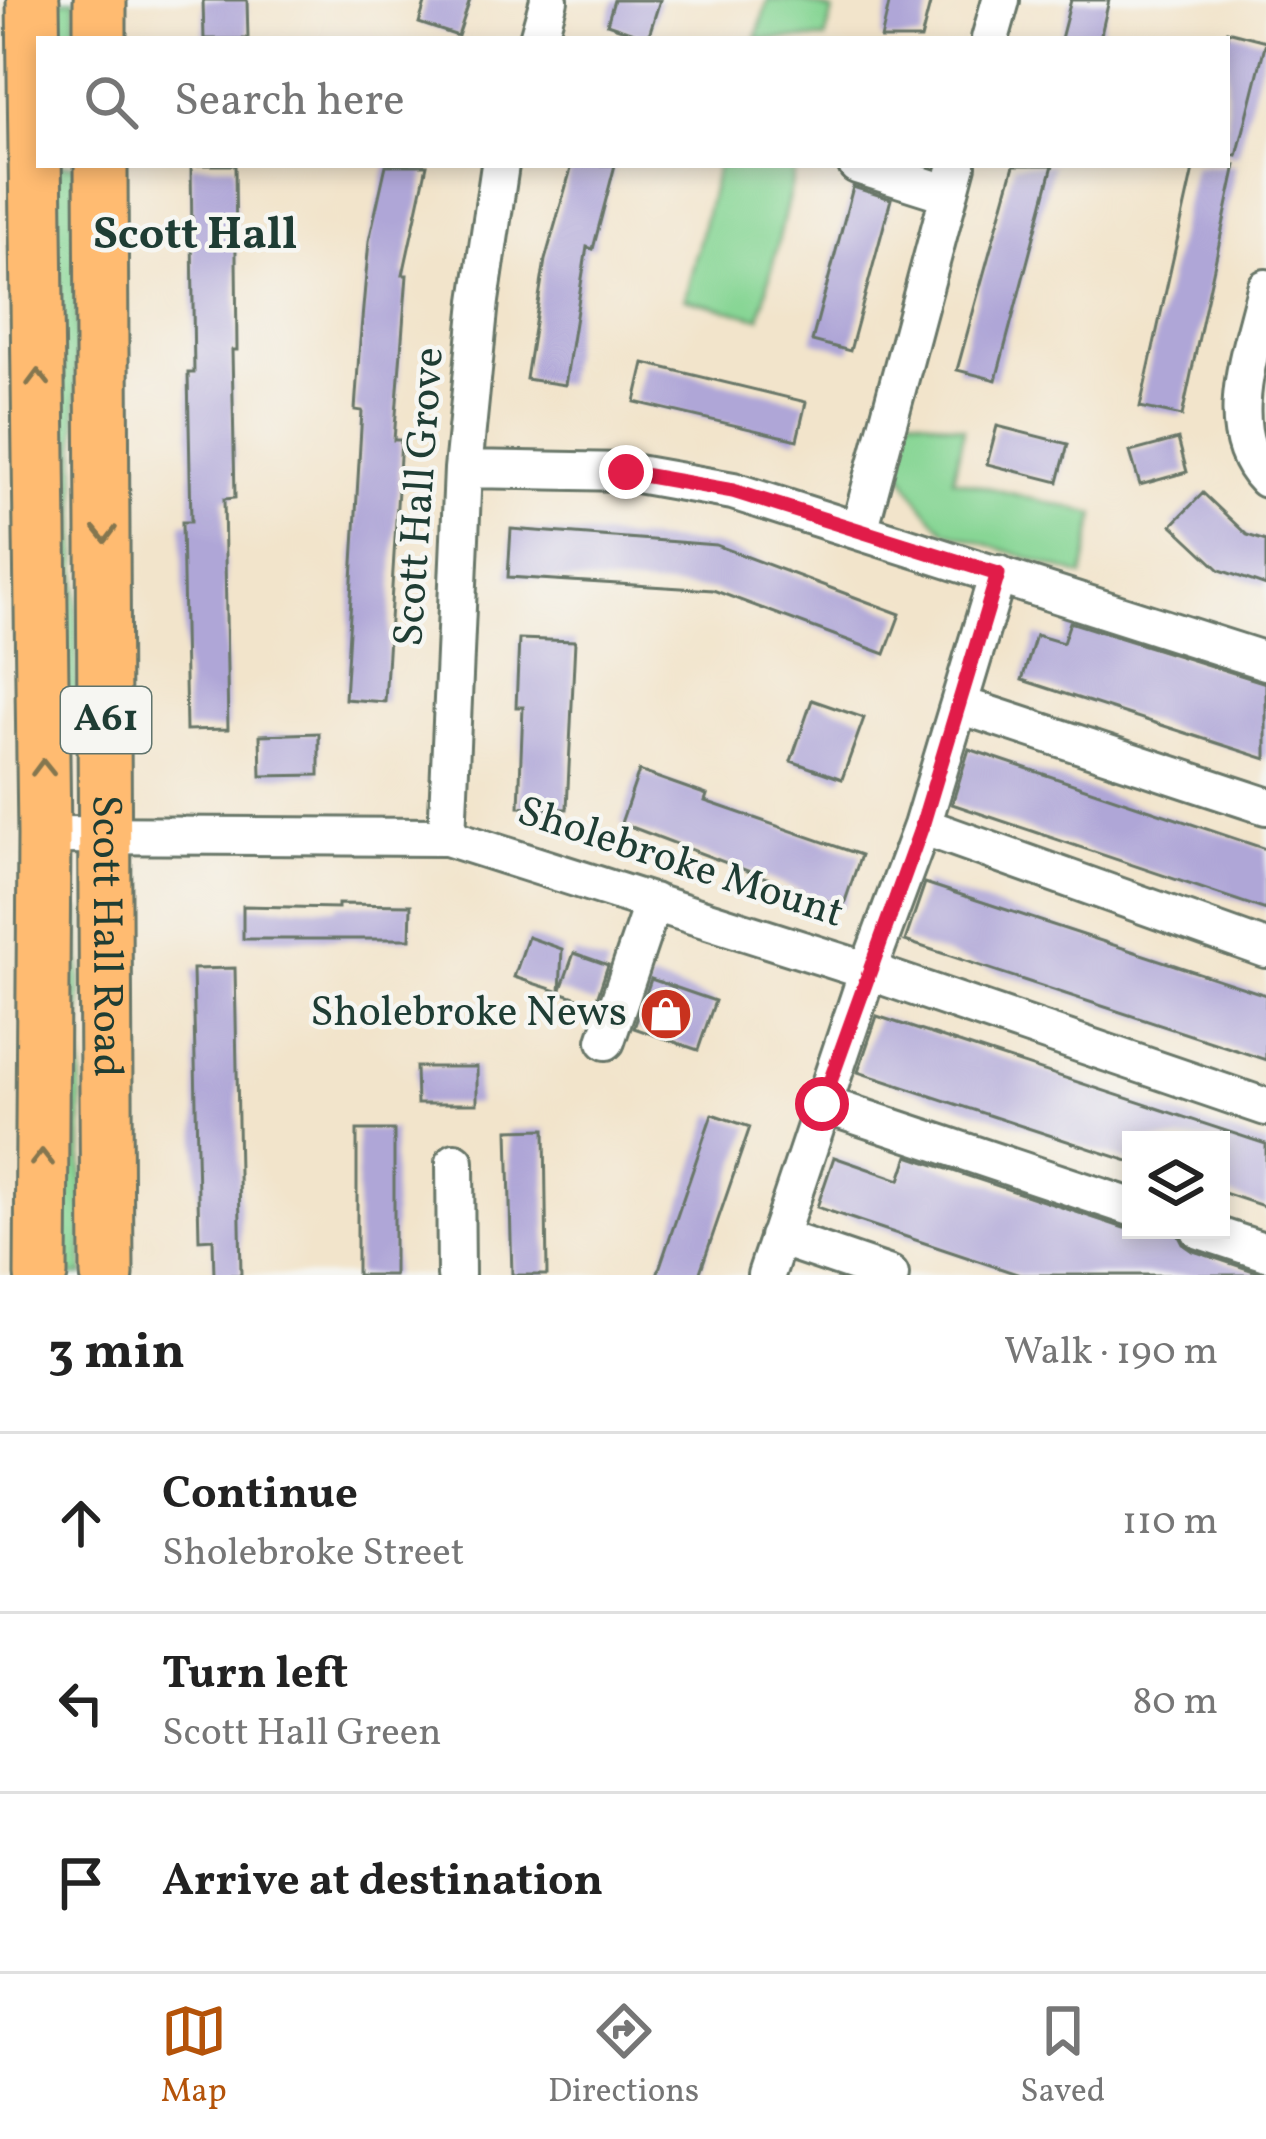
<!DOCTYPE html>
<meta charset="utf-8">
<style>
:root{--surface:#fff;--page:#f6f6f6;--text:#222;--muted:#767676;--line:#e0e0e0;--accent:#b45309}
body{margin:0;font-family:Vollkorn,serif;background:var(--page);color:var(--text)}
.controls{position:absolute;right:36px;bottom:36px;display:grid;overflow:hidden;border-radius:0px;box-shadow:0 6px 18px #0003}
.controls button{width:108px;height:108px;display:grid;place-items:center;padding:0;border:0;border-bottom:3px solid var(--line);background:var(--surface);color:var(--text);font:60px sans-serif}
.stop{position:absolute;width:36px;height:36px;margin:-27px;border:9px solid #e11d48;border-radius:50%;background:#fff}
.stop.end{background:#e11d48;border-color:#fff;box-shadow:0 3px 12px #0008}
.list{margin:0;padding:0;list-style:none}
h2{display:flex;justify-content:space-between;align-items:center;height:156px;margin:0;padding:0 48px;font-size:51px}
h2 small{font-size:39px;font-weight:400;color:var(--muted)}
.list li{display:grid;grid-template-columns:78px 1fr auto;gap:36px;align-items:center;box-sizing:border-box;height:180px;padding:0 48px;border-top:3px solid var(--line)}
.list b{display:block;font-size:45px;white-space:nowrap}
.list p{margin:0;font-size:39px;white-space:nowrap;color:var(--muted)}
.list em{font-size:39px;font-style:normal;color:var(--muted)}
.icon{flex:none;width:66px;height:66px;fill:none;stroke:currentColor;stroke-width:2;stroke-linecap:round;stroke-linejoin:round}
.map{position:relative;flex:none;width:1266px;height:1275px;overflow:hidden}
.search{position:absolute;background:var(--surface);box-shadow:0 6px 18px #0003;left:36px;right:36px;top:36px;height:132px;display:flex;align-items:center;gap:30px;box-sizing:border-box;padding:0 42px;border-radius:0px;color:var(--muted);font-size:45px}
.sheet{height:696px;background:var(--surface)}
nav{display:flex;justify-content:space-around;align-items:center;box-sizing:border-box;height:168px;border-top:3px solid var(--line);background:var(--surface);font-size:33px;color:var(--muted)}
nav a{display:grid;justify-items:center;gap:6px}
nav .on{color:var(--accent)}
.map>svg:first-child{display:block}
.green{fill:#88d695;stroke:#548a64;stroke-width:3}
.building{fill:#afa6d7}
.lines{fill:none;stroke-linecap:round;stroke-linejoin:round}
.minor-casing{stroke:#697769;stroke-width:42}
.highway-casing{stroke:#697769;stroke-width:57}
.minor{stroke:#fff;stroke-width:36}
.highway{stroke:#ffbb71;stroke-width:51}
.oneway{stroke:#84764f}
.route{stroke:#e11d48;stroke-width:15}
.labels{text-anchor:middle;dominant-baseline:central;stroke-width:9;stroke-linejoin:round;paint-order:stroke}
.shield{fill:#f6f6f2;stroke:#60746d;stroke-width:3}
.shield-label{font-size:39px;font-weight:bold;fill:#1f3d34}
.street-label{font-size:42px;fill:#1f3d34;stroke:#f6f6f2}
.poi-label{font-size:42px;fill:#1f3d34;stroke:#f6f6f2;text-anchor:end}
.neighbourhood-label{font-size:45px;font-weight:bold;fill:#1f3d34;stroke:#f6f6f2}
</style>
<div class="map">
<svg width="1266" height="1275" viewBox="0 0 1266 1275">
<rect width="100%" height="100%" fill="#f6f6f2"/>
<filter id="ink" filterUnits="userSpaceOnUse"><feTurbulence type="fractalNoise" baseFrequency=".00833" numOctaves="2"/><feDisplacementMap in="SourceGraphic" scale="24" xChannelSelector="R" yChannelSelector="G"/><feConvolveMatrix kernelMatrix="1 2 1 2 8 2 1 2 1" color-interpolation-filters="sRGB"/></filter>
<filter id="wash" filterUnits="userSpaceOnUse"><feTurbulence type="fractalNoise" baseFrequency=".004" numOctaves="4" result="noise"/><feDisplacementMap in="SourceGraphic" scale="48" xChannelSelector="R" yChannelSelector="G"/><feGaussianBlur stdDeviation="2.7" result="paint"/><feColorMatrix in="noise" values="0 0 0 0 0 0 0 0 0 0 0 0 0 0 0 0 0 1.4 0 .05"/><feComposite in="paint" operator="in"/></filter>
<g filter="url(#wash)">
<rect width="100%" height="100%" fill="#f2e4cb"/>
<!-- green -->
<path class="green" d="M54 0H75L76 39H54Z
M768 0H798L833 11 825 39H756Z
M55 165H76L77 696 59 694Z
M718 165H796L760 318 685 299Z
M908 415 964 428 953 479 1095 514 1083 576 946 531C931 519 897 475 898 455 899 442 905 427 908 415Z
M61 909 80 910 83 1275H61Z"/>
<g id="blocks">
<!-- building -->
<path class="building" d="M203 0H247L248 39H204Z
M426 0H470L458 36 419 23Z
M614 0H660L648 38 607 24Z
M890 0H931L921 39H881Z
M1071 0H1109L1100 39H1061Z
M1227 31 1266 41 1237 156 1227 154Z
M191 165H235L237 350H232L235 498 224 499 228 729 186 730 182 522H191L188 373H194Z
M386 165H427L403 275H407L394 440H401L385 702 345 699 362 411 355 410 359 353 369 241Z
M572 165H615L593 249 587 247 565 385 526 379 545 260Z
M1014 165H1053L996 380 957 370Z
M1194 165H1236L1182 416 1140 407Z
M853 187 891 199 850 351 812 341Z
M644 363 806 402 797 440 635 402Z
M997 426 1068 444 1058 482 987 464Z
M1178 439 1187 472 1140 485 1130 452Z
M1203 493 1247 535 1266 541V586L1220 570 1172 525Z
M511 529 716 545 900 614 885 654 713 590 508 577Z
M1070 622 1266 683V759L1022 680 1036 635 1063 643Z
M519 639 575 641 567 809 519 807 523 707H516Z
M812 700 864 718 842 779 791 761Z
M319 733V775L261 776 260 735Z
M969 749 1266 849V910L952 804Z
M639 771 707 795 705 801 861 855 843 907 621 823Z
M925 883 1266 995V1060L905 941Z
M338 904 411 905 410 939H243V906L338 908Z
M528 937 562 949 560 992 514 977Z
M574 953 608 965 595 1004 560 992Z
M235 968 241 1275H214L213 1239 199 1240 193 969Z
M651 979 715 1001 698 1050 634 1028Z
M877 1016 1266 1144V1207L1221 1192V1140H1131V1162L858 1072Z
M416 1067H477V1104H417Z
M712 1114 750 1127 699 1275H657Z
M545 1129 547 1275H512L508 1130Z
M357 1130H394V1275H357Z
M908 1156 1124 1228 1167 1230 1178 1234 1183 1244 1193 1251 1266 1275H1020L817 1207 834 1157 900 1180Z"/>
</g>
</g>
<g filter="url(#ink)">
<use href="#blocks" fill-opacity="0" stroke="#697769" stroke-width="3"/>
<g class="lines">
<!-- minor casing -->
<g class="minor-casing">
<path id="minor" d="M538 39 549 0
M990 39 1001 0
M857 165 949 194
M1266 288C1253 346 1218 430 1266 479
M463 469 626 472 733 491 1266 661
M859 531 957 165
M960 705 1266 806
M922 826 1266 949
M44 835 447 837 868 971 1266 1107
M447 837 463 469 480 301 500 165
M606 1041 653 902
M822 1104 1131 1207
M455 1162 456 1275
M1200 1230 1266 1252
M778 1237 890 1275
M766 1275 868 971 922 826 998 574"/>
</g>
<!-- highway casing -->
<g class="highway-casing">
<g id="highway">
<path d="M33 0 44 835 41 1275"/>
<path d="M100 0V39"/>
<path id="s1" d="M101 165 107 1275"/>
</g>
</g>
<!-- minor -->
<use href="#minor" class="minor"/>
<!-- highway -->
<use href="#highway" class="highway"/>
</g>
<!-- one-way arrows -->
<defs><path id="oneway-chevron" d="M-2-3.5L2.5 0L-2 3.5" fill="none" stroke-width="1.6" stroke-linecap="round" stroke-linejoin="round" transform="scale(3)"/></defs>
<g class="oneway">
<use href="#oneway-chevron" transform="translate(38 378) rotate(-91)"/>
<use href="#oneway-chevron" transform="translate(105 534) rotate(89)"/>
<use href="#oneway-chevron" transform="translate(43 768) rotate(-91)"/>
<use href="#oneway-chevron" transform="translate(42 1158) rotate(-90)"/>
</g>
</g>
<g class="lines" filter="url(#ink)">
<!-- route -->
<path class="route" d="M626 472 733 491 998 574 922 826 822 1104"/>
</g>
<!-- icons -->
<defs>
<g id="shop-disc" transform="scale(2.7)"><circle r="9.5" fill="#c8321e" stroke="#f6f6f2"/><path d="M-5-2.5h2.3a2.7 3.5 0 0 1 5.4 0H5L5.5 6h-11ZM-1.5-2.5h3a1.5 2.3 0 0 0-3 0Z" fill="#fff"/></g>
</defs>
<g fill-rule="evenodd">
<use href="#shop-disc" x="666" y="1014"/>
</g>
<g class="labels">
<!-- shield labels -->
<rect class="shield" x="61" y="687" width="90" height="66" rx="9"/>
<g class="shield-label">
<text x="106" y="720">A61</text>
</g>
<!-- street labels -->
<g class="street-label">
<text transform="translate(421 497) rotate(-86)">Scott Hall Grove</text>
<text transform="translate(680 864) rotate(18)">Sholebroke Mount</text>
<text stroke="none"><textPath href="#s1" startOffset="771">Scott Hall Road</textPath></text>
</g>
<!-- poi labels -->
<g class="poi-label">
<text x="627" y="1014">Sholebroke News</text>
</g>
<!-- neighbourhood labels -->
<g class="neighbourhood-label">
<text x="195" y="236">Scott Hall</text>
</g>
</g>
</svg>
<div class="controls">
<button><svg class="icon" aria-label="layers" viewBox="0 0 24 24"><path d="M12 4l9 5-9 5-9-5zM3 14l9 5 9-5"/></svg></button>
</div>
<div class="stop" style="left:822px;top:1104px"></div>
<div class="stop end" style="left:626px;top:472px"></div>
<div class="search"><svg class="icon" aria-label="search" viewBox="0 0 24 24"><circle cx="10" cy="10" r="6"/><path d="M15 15l6 6"/></svg>Search here</div>
</div>
<section class="sheet">
<h2>3 min<small>Walk · 190 m</small></h2>
<ul class="list">
<li><svg class="icon" aria-label="ahead" viewBox="0 0 24 24"><path d="M12 20V5M6 11l6-6 6 6"/></svg><div><b>Continue</b><p>Sholebroke Street</p></div><em>110 m</em></li>
<li><svg class="icon" aria-label="left" viewBox="0 0 24 24"><path d="M17 20v-9H6M10 6l-5 5 5 5"/></svg><div><b>Turn left</b><p>Scott Hall Green</p></div><em>80 m</em></li>
<li><svg class="icon" aria-label="arrive" viewBox="0 0 24 24"><path d="M6 21V4h12l-3 4 3 4H6"/></svg><div><b>Arrive at destination</b></div></li>
</ul>
</section>
<nav>
<a class="on"><svg class="icon" aria-label="map" viewBox="0 0 24 24"><path d="M3 6l6-2 6 2 6-2v14l-6 2-6-2-6 2zM9 4v14M15 6v14"/></svg>Map</a>
<a><svg class="icon" aria-label="directions" viewBox="0 0 24 24"><path d="M12 3l9 9-9 9-9-9zM9 14v-3h6M13 9l2 2-2 2"/></svg>Directions</a>
<a><svg class="icon" aria-label="saved" viewBox="0 0 24 24"><path d="M7 4h10v16l-5-4-5 4z"/></svg>Saved</a>
</nav>
